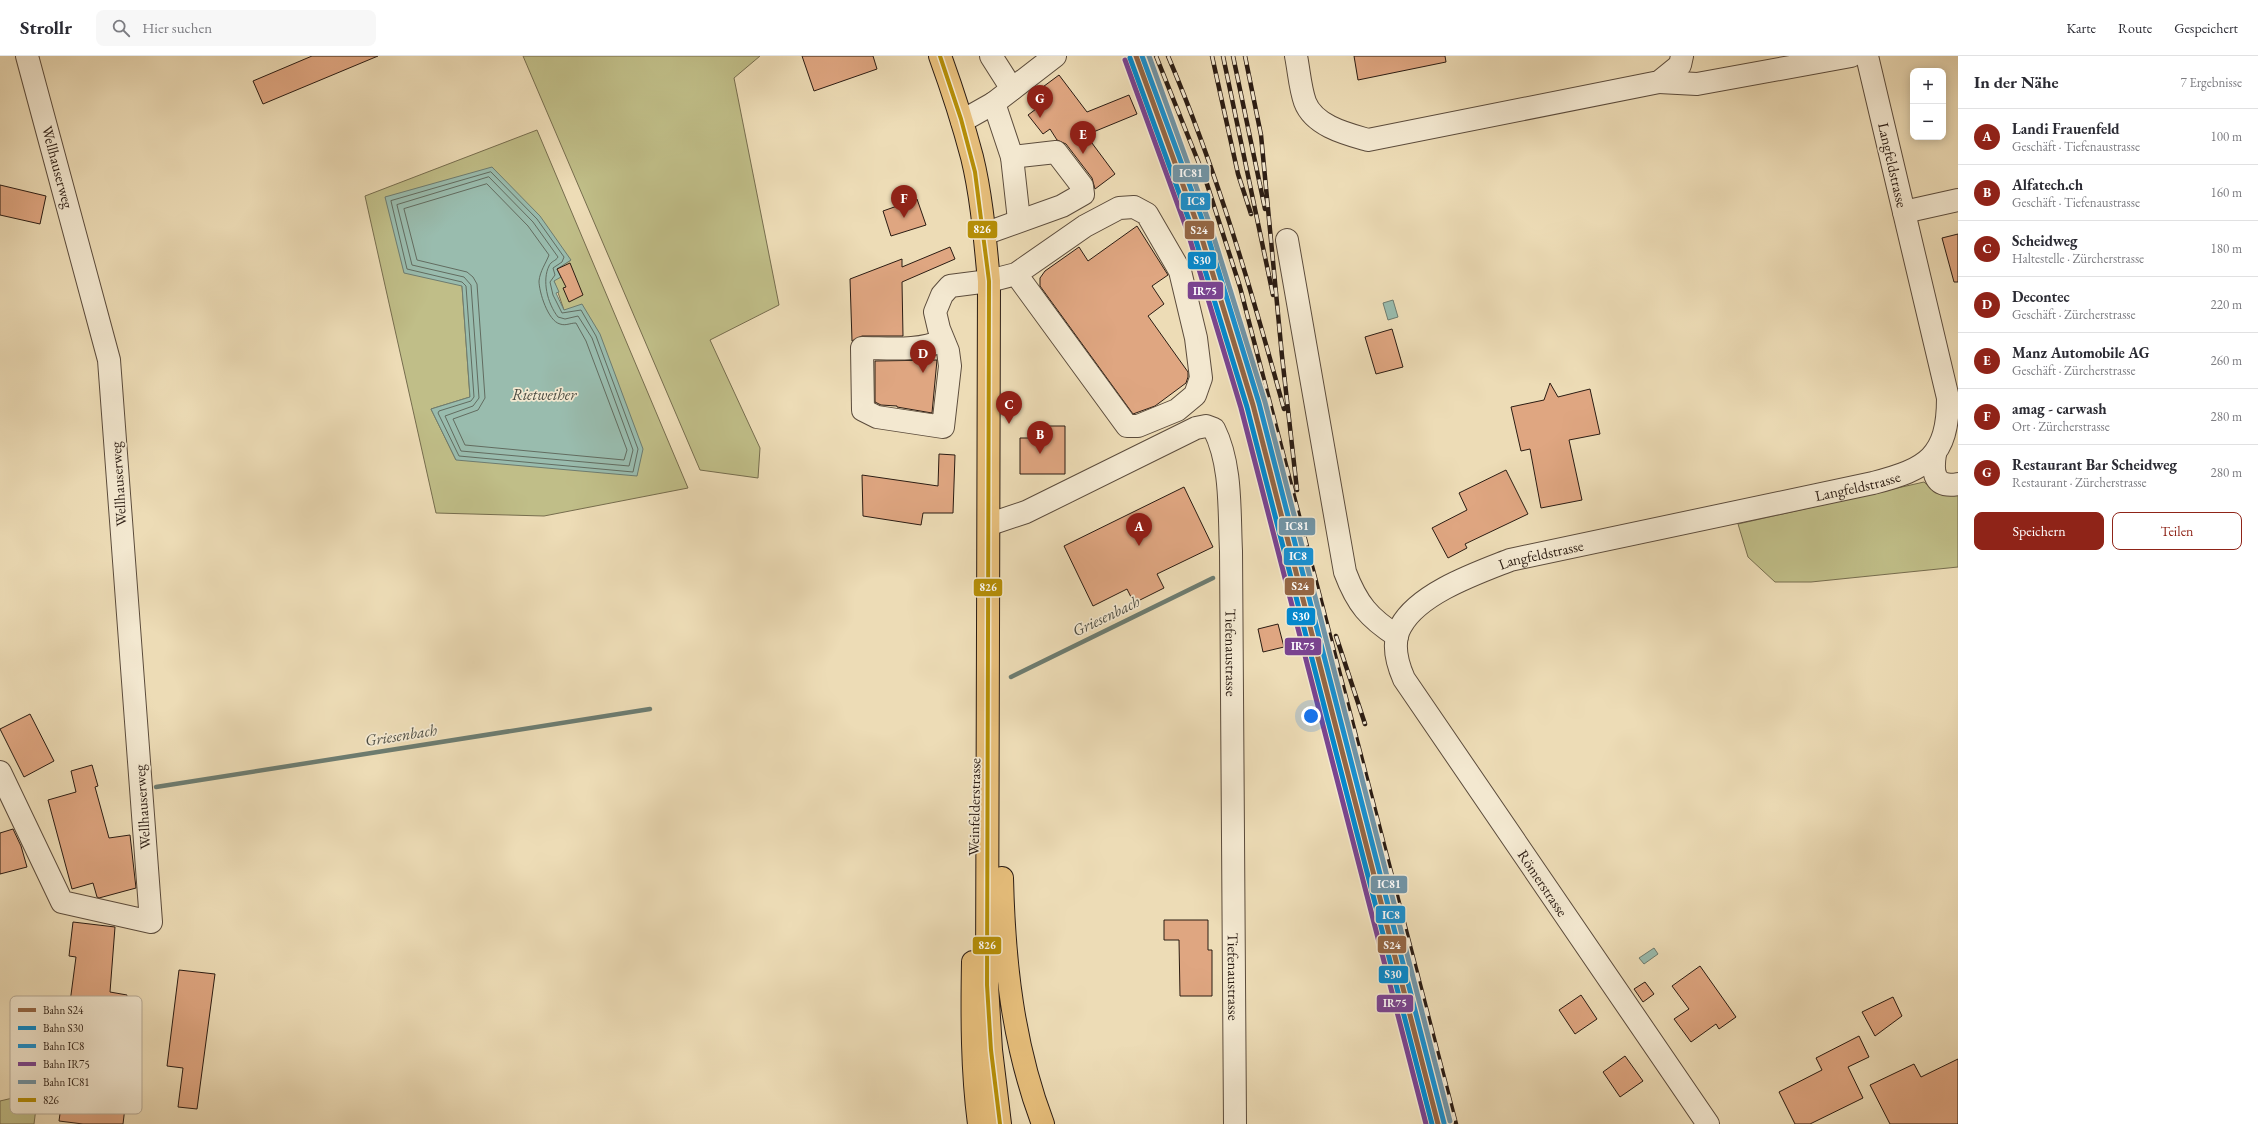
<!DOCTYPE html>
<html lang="de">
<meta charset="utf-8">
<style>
:root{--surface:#fff;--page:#f7f7f7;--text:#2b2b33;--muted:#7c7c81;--line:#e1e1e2;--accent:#8f2418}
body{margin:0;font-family:"EB Garamond",serif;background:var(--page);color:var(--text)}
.controls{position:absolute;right:12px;top:12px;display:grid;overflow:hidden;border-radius:8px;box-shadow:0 2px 10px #0003}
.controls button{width:36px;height:36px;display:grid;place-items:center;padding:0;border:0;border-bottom:1px solid var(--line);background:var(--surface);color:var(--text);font:20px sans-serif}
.you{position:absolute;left:1311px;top:660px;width:14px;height:14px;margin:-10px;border:3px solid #fff;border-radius:50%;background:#1a73e8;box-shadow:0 0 0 6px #1a73e833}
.badge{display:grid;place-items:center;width:26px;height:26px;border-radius:50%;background:var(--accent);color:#fff;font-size:13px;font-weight:700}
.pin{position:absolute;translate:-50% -33px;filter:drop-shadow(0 1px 2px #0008)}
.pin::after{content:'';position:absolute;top:21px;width:14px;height:12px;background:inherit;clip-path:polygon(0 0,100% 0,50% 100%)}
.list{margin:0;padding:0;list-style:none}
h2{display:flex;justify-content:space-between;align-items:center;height:52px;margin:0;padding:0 16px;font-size:17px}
h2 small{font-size:13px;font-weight:400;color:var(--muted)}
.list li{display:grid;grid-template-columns:26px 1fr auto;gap:12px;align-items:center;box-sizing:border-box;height:56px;padding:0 16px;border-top:1px solid var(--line)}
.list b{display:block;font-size:15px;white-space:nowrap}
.list p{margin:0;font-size:13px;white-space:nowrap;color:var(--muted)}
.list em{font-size:13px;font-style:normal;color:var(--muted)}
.actions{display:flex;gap:8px;padding:12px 16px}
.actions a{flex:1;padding:9px 0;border:1px solid var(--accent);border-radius:8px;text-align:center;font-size:14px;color:var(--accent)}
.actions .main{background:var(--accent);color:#fff}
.icon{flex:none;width:22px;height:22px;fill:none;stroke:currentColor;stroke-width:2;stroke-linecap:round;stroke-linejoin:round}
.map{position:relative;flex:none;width:1958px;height:1068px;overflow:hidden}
header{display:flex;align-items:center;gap:24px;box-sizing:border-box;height:56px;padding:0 20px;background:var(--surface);border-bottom:1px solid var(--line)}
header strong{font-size:19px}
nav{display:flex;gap:22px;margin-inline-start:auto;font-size:14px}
.search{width:280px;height:36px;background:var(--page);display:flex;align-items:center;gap:10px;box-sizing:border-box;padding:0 14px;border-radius:8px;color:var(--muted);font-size:15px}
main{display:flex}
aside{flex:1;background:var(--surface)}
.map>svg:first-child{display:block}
.green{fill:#c0be88;stroke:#766d4e;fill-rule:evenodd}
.water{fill:#99bcae;stroke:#6d7c70}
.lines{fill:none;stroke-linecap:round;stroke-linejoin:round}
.shore{stroke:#626c60;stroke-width:1}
.stream{stroke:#6d7c70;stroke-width:4.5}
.building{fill:#dfa681;stroke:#2b1c13}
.minor-casing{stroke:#5c4c3c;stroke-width:24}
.major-casing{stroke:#2b1c13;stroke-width:24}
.minor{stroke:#f3e8d0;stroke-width:22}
.major{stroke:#e6be7b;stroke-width:22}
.rail-casing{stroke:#2b1c13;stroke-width:4.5}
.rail{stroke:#f3e8d0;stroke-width:3;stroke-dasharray:9;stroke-linecap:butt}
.bus-1-casing{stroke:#f3e8d0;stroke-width:7}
.bus-1{stroke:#b58e07;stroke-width:4}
.rail-1-casing{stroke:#f3e8d0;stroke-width:8}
.rail-2-casing{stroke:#f3e8d0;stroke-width:8}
.rail-3-casing{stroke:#f3e8d0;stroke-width:8}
.rail-4-casing{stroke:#f3e8d0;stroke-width:8}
.rail-5-casing{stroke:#f3e8d0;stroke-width:8}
.rail-1{stroke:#946644;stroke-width:5}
.rail-2{stroke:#0588cc;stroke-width:5}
.rail-3{stroke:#1a8fce;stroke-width:5}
.rail-4{stroke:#7a448f;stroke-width:5}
.rail-5{stroke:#7194a6;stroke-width:5}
.labels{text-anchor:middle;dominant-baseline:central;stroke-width:3.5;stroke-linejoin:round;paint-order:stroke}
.street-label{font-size:15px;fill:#2b1c13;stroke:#f3e8d0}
.water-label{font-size:16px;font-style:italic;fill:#4c4c42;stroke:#f3e8d0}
.key{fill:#f3e8d0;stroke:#b7ab97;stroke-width:1}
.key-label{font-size:11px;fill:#2b1c13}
.line-badge{stroke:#f3e8d0;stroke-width:1.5}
.badge-label{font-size:11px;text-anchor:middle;font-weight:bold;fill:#fff}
</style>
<header>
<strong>Strollr</strong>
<div class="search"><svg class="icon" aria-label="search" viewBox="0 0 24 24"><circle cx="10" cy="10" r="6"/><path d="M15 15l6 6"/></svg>Hier suchen</div>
<nav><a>Karte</a><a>Route</a><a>Gespeichert</a></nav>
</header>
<main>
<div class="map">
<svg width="1958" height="1068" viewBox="0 0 1958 1068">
<rect width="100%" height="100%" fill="#eddcb6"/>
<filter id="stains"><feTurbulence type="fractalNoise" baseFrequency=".005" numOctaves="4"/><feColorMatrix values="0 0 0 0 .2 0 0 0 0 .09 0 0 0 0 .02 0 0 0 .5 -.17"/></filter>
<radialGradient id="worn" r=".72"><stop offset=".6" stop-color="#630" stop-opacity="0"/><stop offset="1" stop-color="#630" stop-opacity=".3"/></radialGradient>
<!-- green -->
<path class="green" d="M523 0H760L734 22 779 249 710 284 760 392 758 422 700 414Z
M537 74 688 432 544 460 436 457 365 140ZM571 204 557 213 554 225 564 254 456 404 431 353 470 341 462 230Z
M1924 426 1936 436 1958 437V511L1811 526H1775L1748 501 1738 468Z
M38 1036 34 1068H0V1045Z"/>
<!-- water -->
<path class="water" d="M492 111 540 160 571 204 557 213 561 221 554 225 559 236 556 237 564 254 582 248 600 278 643 393 637 420 456 404 431 353 470 341 462 230 404 217 385 141Z
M1393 244 1398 261 1388 264 1383 247Z
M1654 892 1658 898 1644 908 1639 902Z"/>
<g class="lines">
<!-- shore -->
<path class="shore" d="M491 116 537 163 564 201 562 206 553 212 555 219 550 226 553 239 562 257 581 254 596 280 638 393 633 416 459 400 438 357 439 355 471 345 474 341 466 230 462 226 407 213 391 145Z
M489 121 533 166 558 201C556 205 551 205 549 210 542 224 547 247 558 261L565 263 578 260 592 282 633 394 629 410 461 395 445 360 473 350 479 342 471 229 464 221 412 209 397 149Z
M487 128 528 170 549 199C546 207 540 215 539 225 539 236 548 265 560 268 566 270 570 267 576 267L586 285 627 394 624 404 465 389 453 363 478 354 485 342 477 228 473 221 467 216 417 204 404 153Z"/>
<!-- stream -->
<path class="stream" d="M1011 621 1213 522
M156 731 650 653"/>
</g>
<!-- building -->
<path class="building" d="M312 0H378L263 48 253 25Z
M802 0H873L877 13 814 35Z
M1354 0H1445L1446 6 1358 24Z
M1059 19 1087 56 1129 39 1137 58 1086 79 1115 118 1095 133 1092 122 1066 88 1057 84 1050 73 1043 78 1028 59 1036 53 1028 42Z
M0 129 46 140 40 168 0 159Z
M917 143 926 169 891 180 883 155Z
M1137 170 1168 219 1152 230 1164 248 1148 260 1188 316V321L1186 327 1155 350 1133 358 1040 230V222L1045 215 1079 191 1088 205Z
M1958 178V226H1954L1942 182Z
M950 191 955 203 902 226 903 280H862L852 285 850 223 902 203V211Z
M570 207 583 239 569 246 563 232 566 231 557 213Z
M1392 273 1403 311 1376 318 1365 281Z
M937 304 932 357 897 351V350L881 349 875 346V305Z
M1550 327 1558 341 1590 333 1600 378 1569 384 1582 444 1541 452 1530 393 1521 395 1511 351 1544 344Z
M1045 370H1065V418H1020V382H1045Z
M939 398 955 399 953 457H923L921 469 863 460 862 419 938 430Z
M1506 414 1528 458 1465 488 1467 492 1448 502 1432 472 1467 454 1459 437Z
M1184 431 1213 491 1157 518 1164 532 1134 547 1127 533 1093 550 1064 490Z
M1278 568 1284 591 1263 596 1258 573Z
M30 658 54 705 24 721 0 673Z
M92 709 98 730 95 731 109 782 130 779 136 832 99 842 97 841 93 827 72 833 48 744 76 736 71 715Z
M13 773 21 790 27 811 0 818V777Z
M1164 864H1208V894H1212V940H1180L1179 884H1164Z
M73 866 115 871 110 936 127 939 117 1014 123 1015 120 1042 126 1043 123 1068H83L59 1065 67 1007H62L76 901 69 900Z
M1700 910 1736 961 1719 973 1716 968 1691 986 1674 963 1689 953 1672 930Z
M179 914 215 918 197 1053 178 1051 183 1012 167 1010Z
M1645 926 1654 938 1643 946 1634 933Z
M1581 939 1597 963 1575 978 1559 954Z
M1893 941 1902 960 1875 980 1862 956Z
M1859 980 1869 1001 1848 1011 1863 1042 1810 1068H1795L1779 1036 1822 1014 1816 1002Z
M1625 1000 1643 1025 1620 1041 1603 1016Z
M1958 1003V1068H1890L1870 1029 1914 1008 1921 1021Z"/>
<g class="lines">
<!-- minor casing -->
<g class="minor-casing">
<g id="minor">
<path d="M991 0 1012 33"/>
<path d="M1296 0C1299 15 1300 32 1305 46 1314 70 1347 78 1368 84L1659 26 1680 9 1682 0"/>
<path d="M1659 26 1697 28 1851 0"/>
<path d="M994 47 1012 101 1019 164"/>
<path d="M962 65 994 47 1055 0"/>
<path d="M1904 156 1958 144"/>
<path d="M984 178 1062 150 1083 138 1082 130 1056 96 1012 101"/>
<path d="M1287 184 1345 516C1357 548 1369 562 1397 580"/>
<path d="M943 284C919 296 889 292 862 292L863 354 877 361 943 371 950 310 948 295 939 273 935 256 942 239 950 230 989 225 1016 218 1085 170 1119 152 1134 151 1147 158 1180 215 1196 282 1201 322 1195 339 1177 354 1138 370H1127L1016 218"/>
<path d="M1935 398C1932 417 1934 432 1958 428"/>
<path id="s1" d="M990 468 1026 456 1196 372 1206 370 1214 373C1232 409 1229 455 1231 495L1235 1068"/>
<path d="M0 716 62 846 151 866 109 304 27 0"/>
<path id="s2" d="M1708 1068 1404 623C1397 607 1391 587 1401 570 1419 537 1477 517 1510 504L1873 427C1927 413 1948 401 1948 342L1867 0"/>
</g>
</g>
<!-- major casing -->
<g class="major-casing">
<path id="major" d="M940 0C952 33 963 67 972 101 982 142 985 184 989 225L987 929 991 994 1000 1068
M1002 822C1004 907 1013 989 1043 1068
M973 906C972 960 972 1015 979 1068"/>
</g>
<!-- minor -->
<use href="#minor" class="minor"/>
<!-- major -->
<use href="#major" class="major"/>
<!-- rail casing -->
<g class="rail-casing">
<path id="rail" d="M1156 0 1206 125 1240 231 1456 1068
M1168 0C1217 115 1251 233 1284 353
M1212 0 1238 118 1251 158
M1223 0 1273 239
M1233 0 1265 153
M1245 0 1261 79 1282 300 1297 434
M1336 580 1365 668"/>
</g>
<!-- rail -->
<use href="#rail" class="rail"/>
<!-- bus-1 casing -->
<g class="bus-1-casing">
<path id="bus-1" d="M940 0 961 63 975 116 989 225 987 929 991 994 1000 1068"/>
</g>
<!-- bus-1 -->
<use href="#bus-1" class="bus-1"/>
<!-- rail-1 casing -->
<g class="rail-1-casing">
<path id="rail-1" d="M1136 0 1199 173 1253 349 1438 1068"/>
</g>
<!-- rail-2 casing -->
<g class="rail-2-casing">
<path id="rail-2" d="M1130 2 1193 175 1247 351 1432 1068"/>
</g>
<!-- rail-3 casing -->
<g class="rail-3-casing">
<path id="rail-3" d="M1142 0 1205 171 1259 347 1444 1067"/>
</g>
<!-- rail-4 casing -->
<g class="rail-4-casing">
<path id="rail-4" d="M1125 4 1188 177 1241 352 1426 1068"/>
</g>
<!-- rail-5 casing -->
<g class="rail-5-casing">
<path id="rail-5" d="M1149 0 1210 169 1265 346 1450 1065"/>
</g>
<!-- rail-1 -->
<use href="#rail-1" class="rail-1"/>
<!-- rail-2 -->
<use href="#rail-2" class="rail-2"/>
<!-- rail-3 -->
<use href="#rail-3" class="rail-3"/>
<!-- rail-4 -->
<use href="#rail-4" class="rail-4"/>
<!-- rail-5 -->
<use href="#rail-5" class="rail-5"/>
</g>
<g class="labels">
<!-- street labels -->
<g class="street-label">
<text transform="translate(1893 109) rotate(77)">Langfeldstrasse</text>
<text transform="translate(58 111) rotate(75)">Wellhauserweg</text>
<text transform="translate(118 428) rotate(-94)">Wellhauserweg</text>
<text stroke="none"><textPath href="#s2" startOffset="1079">Langfeldstrasse</textPath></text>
<text stroke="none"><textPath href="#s2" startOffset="755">Langfeldstrasse</textPath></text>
<text stroke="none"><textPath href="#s1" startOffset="472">Tiefenaustrasse</textPath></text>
<text transform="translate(142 751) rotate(-94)">Wellhauserweg</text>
<text transform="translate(974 751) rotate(-89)">Weinfelderstrasse</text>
<text transform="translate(1543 827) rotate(56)">Römerstrasse</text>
<text stroke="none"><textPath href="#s1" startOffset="796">Tiefenaustrasse</textPath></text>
</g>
<!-- water labels -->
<g class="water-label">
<text x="544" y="338">Rietweiher</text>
<text transform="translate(1106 560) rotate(-26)">Griesenbach</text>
<text transform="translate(401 679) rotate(-9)">Griesenbach</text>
</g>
</g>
<!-- legend -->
<rect x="10" y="940" width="132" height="118" rx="6" class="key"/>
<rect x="18" y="952" width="18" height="4" fill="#946644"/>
<rect x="18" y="970" width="18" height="4" fill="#0588cc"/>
<rect x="18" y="988" width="18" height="4" fill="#1a8fce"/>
<rect x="18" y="1006" width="18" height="4" fill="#7a448f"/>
<rect x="18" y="1024" width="18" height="4" fill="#7194a6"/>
<rect x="18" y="1042" width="18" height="4" fill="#b58e07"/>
<g class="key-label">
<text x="43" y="958">Bahn S24</text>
<text x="43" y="976">Bahn S30</text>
<text x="43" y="994">Bahn IC8</text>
<text x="43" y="1012">Bahn IR75</text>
<text x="43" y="1030">Bahn IC81</text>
<text x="43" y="1048">826</text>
</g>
<g class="line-badge">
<rect x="1172" y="108" width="38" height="19" rx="4" fill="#7194a6"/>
<rect x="1180" y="136" width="31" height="19" rx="4" fill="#1a8fce"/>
<rect x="967" y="164" width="31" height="19" rx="4" fill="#b58e07"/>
<rect x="1184" y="164" width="31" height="20" rx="4" fill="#946644"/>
<rect x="1187" y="195" width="30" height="19" rx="4" fill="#0588cc"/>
<rect x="1187" y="225" width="37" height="19" rx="4" fill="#7a448f"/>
<rect x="1278" y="461" width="38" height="19" rx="4" fill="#7194a6"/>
<rect x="1283" y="491" width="31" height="19" rx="4" fill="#1a8fce"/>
<rect x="1284" y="521" width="31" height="19" rx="4" fill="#946644"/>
<rect x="973" y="522" width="30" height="19" rx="4" fill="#b58e07"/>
<rect x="1286" y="551" width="30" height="19" rx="4" fill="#0588cc"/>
<rect x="1284" y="581" width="38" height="19" rx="4" fill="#7a448f"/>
<rect x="1370" y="819" width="38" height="19" rx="4" fill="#7194a6"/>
<rect x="1375" y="849" width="31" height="19" rx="4" fill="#1a8fce"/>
<rect x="1377" y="879" width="30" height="19" rx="4" fill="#946644"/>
<rect x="972" y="880" width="30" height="19" rx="4" fill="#b58e07"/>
<rect x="1378" y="909" width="31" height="19" rx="4" fill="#0588cc"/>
<rect x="1376" y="938" width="38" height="19" rx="4" fill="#7a448f"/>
</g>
<g class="badge-label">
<text x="1191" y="121">IC81</text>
<text x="1196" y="149">IC8</text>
<text x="982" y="177">826</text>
<text x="1199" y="178">S24</text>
<text x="1202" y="208">S30</text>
<text x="1205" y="239">IR75</text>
<text x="1297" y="474">IC81</text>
<text x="1298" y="504">IC8</text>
<text x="1300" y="534">S24</text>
<text x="988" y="535">826</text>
<text x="1301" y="564">S30</text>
<text x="1303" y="594">IR75</text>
<text x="1389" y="832">IC81</text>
<text x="1391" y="863">IC8</text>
<text x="1392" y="893">S24</text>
<text x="987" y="893">826</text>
<text x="1393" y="922">S30</text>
<text x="1395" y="951">IR75</text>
</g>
<rect width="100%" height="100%" filter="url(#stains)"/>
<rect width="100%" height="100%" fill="url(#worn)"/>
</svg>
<div class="controls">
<button>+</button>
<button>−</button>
</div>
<div class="you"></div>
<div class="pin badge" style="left:1139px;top:490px">A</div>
<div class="pin badge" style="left:1040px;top:398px">B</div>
<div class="pin badge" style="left:1009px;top:368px">C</div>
<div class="pin badge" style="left:923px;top:317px">D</div>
<div class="pin badge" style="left:1083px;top:98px">E</div>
<div class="pin badge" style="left:904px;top:162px">F</div>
<div class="pin badge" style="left:1040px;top:62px">G</div>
</div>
<aside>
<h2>In der Nähe<small>7 Ergebnisse</small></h2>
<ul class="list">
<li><span class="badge">A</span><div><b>Landi Frauenfeld</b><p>Geschäft · Tiefenaustrasse</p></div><em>100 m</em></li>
<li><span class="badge">B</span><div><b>Alfatech.ch</b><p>Geschäft · Tiefenaustrasse</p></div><em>160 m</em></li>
<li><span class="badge">C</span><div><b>Scheidweg</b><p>Haltestelle · Zürcherstrasse</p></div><em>180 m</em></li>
<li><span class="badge">D</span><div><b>Decontec</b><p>Geschäft · Zürcherstrasse</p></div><em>220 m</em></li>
<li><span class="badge">E</span><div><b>Manz Automobile AG</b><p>Geschäft · Zürcherstrasse</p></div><em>260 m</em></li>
<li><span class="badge">F</span><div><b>amag - carwash</b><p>Ort · Zürcherstrasse</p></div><em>280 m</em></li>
<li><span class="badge">G</span><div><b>Restaurant Bar Scheidweg</b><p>Restaurant · Zürcherstrasse</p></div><em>280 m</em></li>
</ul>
<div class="actions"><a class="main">Speichern</a><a>Teilen</a></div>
</aside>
</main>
